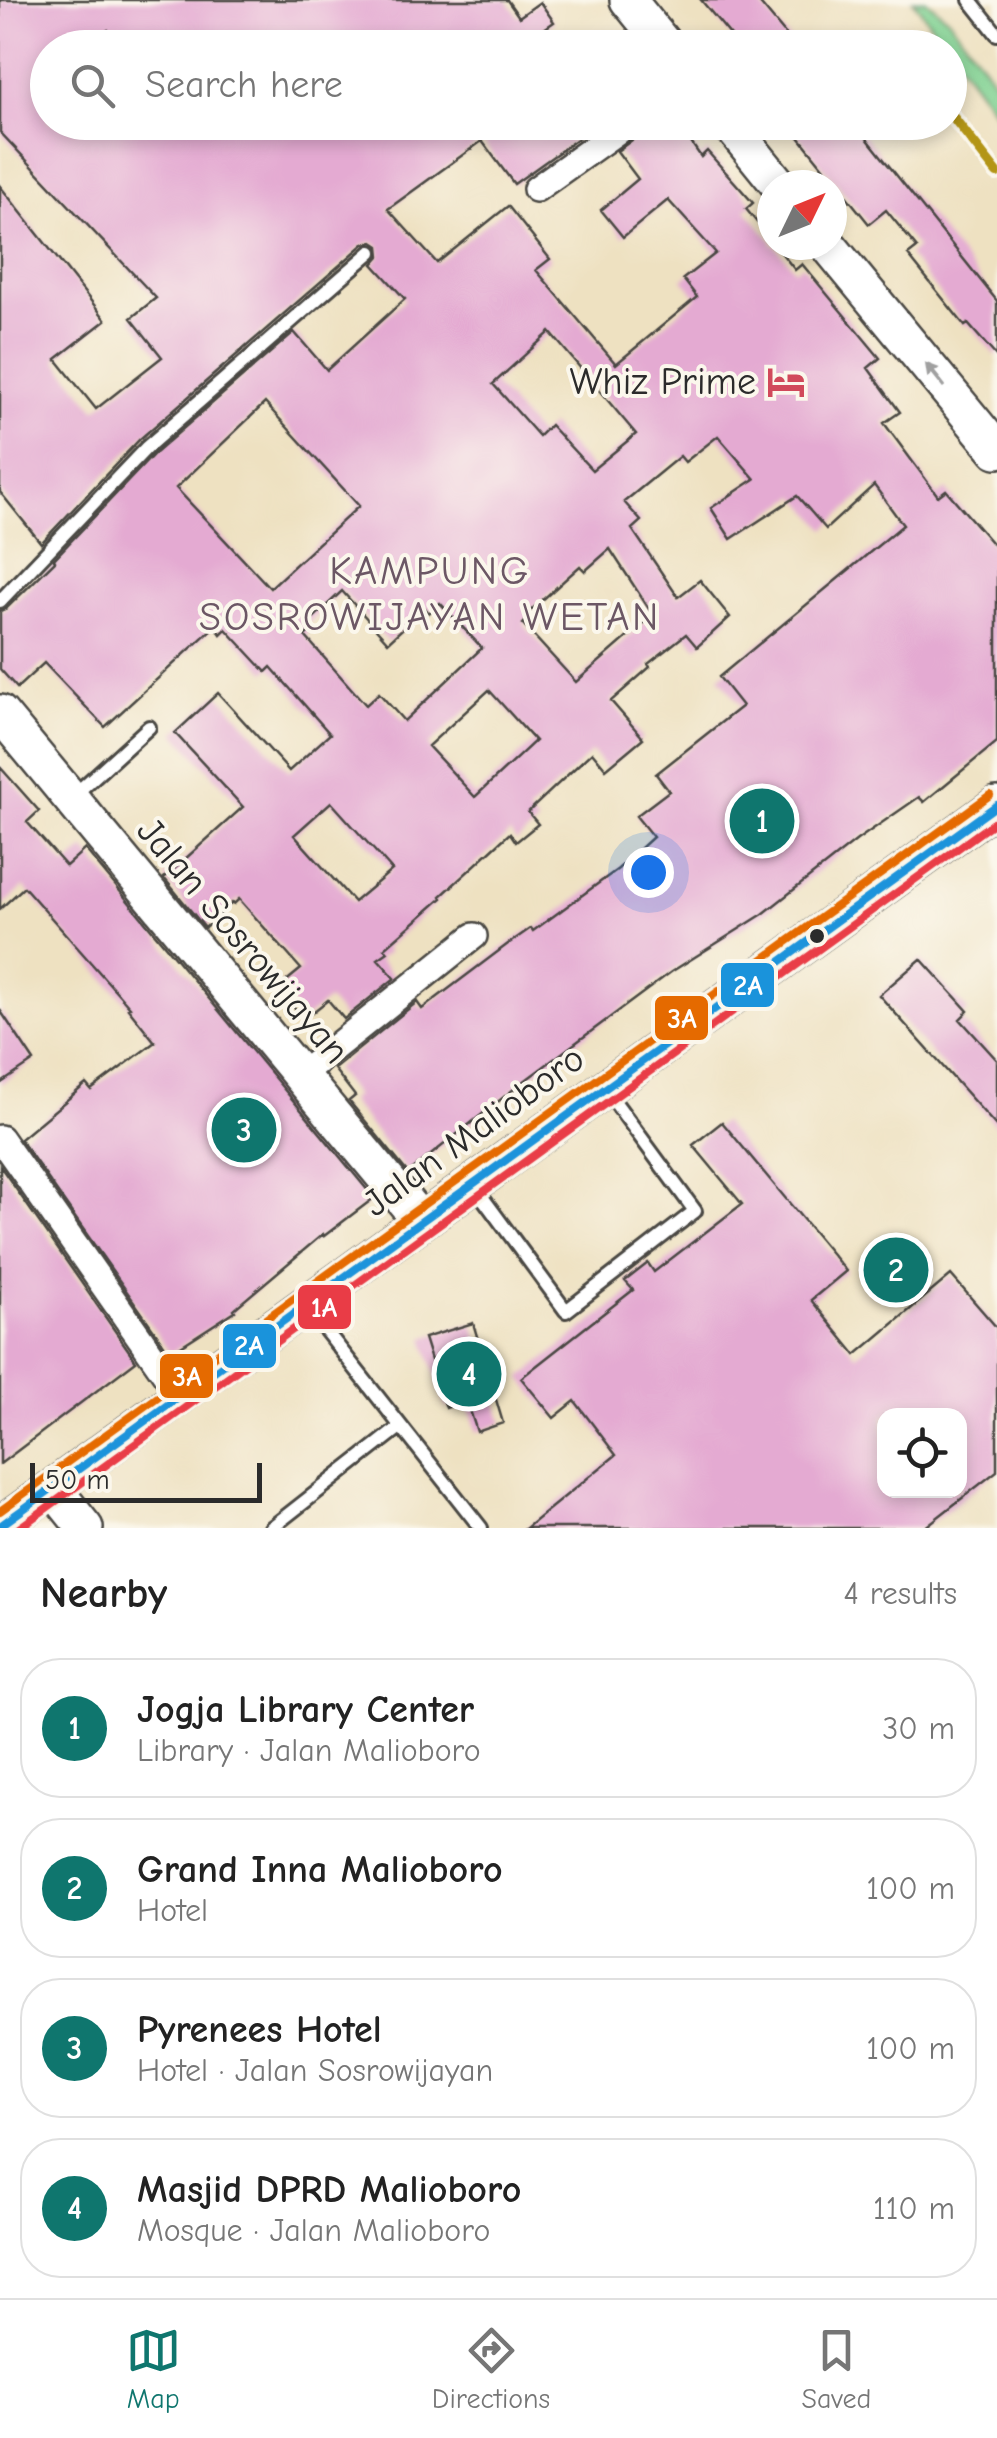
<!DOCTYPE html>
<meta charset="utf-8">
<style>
:root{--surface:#fff;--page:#f6f6f6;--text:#222;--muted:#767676;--line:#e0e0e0;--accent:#0f766e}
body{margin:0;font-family:"Comic Neue",sans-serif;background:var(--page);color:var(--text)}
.controls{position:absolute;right:30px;bottom:30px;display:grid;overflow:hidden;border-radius:20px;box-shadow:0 5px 15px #0003}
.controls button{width:90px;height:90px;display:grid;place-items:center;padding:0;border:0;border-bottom:2px solid var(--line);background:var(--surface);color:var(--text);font:50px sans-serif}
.compass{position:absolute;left:757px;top:170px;width:90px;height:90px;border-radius:50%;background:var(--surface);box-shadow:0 5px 15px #0003;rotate:47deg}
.scale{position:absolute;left:30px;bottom:25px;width:232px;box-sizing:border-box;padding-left:10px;border:5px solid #2b2b2b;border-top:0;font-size:28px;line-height:35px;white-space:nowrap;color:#2b2b2b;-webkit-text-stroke:8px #fbf7ec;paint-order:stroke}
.you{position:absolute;left:648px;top:872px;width:35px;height:35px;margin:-25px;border:8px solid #fff;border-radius:50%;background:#1a73e8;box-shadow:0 0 0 15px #1a73e833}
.badge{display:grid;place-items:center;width:65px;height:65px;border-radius:50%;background:var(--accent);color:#fff;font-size:32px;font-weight:700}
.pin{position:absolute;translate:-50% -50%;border:5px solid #fff;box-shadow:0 2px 10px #0006}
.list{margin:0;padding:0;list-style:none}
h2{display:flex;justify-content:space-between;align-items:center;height:130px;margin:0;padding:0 40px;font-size:42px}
h2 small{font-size:32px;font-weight:400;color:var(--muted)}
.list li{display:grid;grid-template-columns:65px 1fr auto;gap:30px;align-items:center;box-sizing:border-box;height:140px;margin:0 20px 20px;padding:0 20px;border:2px solid var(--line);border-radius:40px}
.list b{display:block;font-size:38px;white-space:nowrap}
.list p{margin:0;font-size:32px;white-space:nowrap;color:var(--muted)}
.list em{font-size:32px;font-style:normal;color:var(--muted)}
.icon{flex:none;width:55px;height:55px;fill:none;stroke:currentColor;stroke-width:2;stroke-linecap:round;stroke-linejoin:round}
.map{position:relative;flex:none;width:997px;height:1528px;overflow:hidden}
.search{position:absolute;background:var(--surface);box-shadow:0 5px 15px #0003;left:30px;right:30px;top:30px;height:110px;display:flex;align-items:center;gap:25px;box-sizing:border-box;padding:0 35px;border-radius:55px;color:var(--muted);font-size:38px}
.sheet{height:770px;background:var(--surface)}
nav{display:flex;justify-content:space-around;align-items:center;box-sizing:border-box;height:140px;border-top:2px solid var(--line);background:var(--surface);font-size:28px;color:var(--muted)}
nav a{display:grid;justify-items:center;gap:5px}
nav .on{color:var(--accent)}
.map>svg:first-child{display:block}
.green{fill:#80d192;stroke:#567e5e;stroke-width:2.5}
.building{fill:#e4aad2;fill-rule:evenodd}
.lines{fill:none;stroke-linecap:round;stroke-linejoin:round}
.lane-casing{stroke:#484642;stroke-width:18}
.street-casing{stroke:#484642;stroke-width:30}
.secondary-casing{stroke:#484642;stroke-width:40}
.lane{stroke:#fff;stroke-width:12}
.street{stroke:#fff;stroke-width:25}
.secondary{stroke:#fff;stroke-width:35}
.bus-1-casing{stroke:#fbf7ec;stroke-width:15}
.bus-2-casing{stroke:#fbf7ec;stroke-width:15}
.bus-3-casing{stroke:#fbf7ec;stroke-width:15}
.bus-1{stroke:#1a93db;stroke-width:8}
.bus-2{stroke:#e93c46;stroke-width:8}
.bus-3{stroke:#e56a00;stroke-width:8}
.rail-1-casing{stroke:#fbf7ec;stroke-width:18}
.rail-1{stroke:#b39518;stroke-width:10}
.oneway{fill:#a0a0a0}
.bus-dot{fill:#2b2b2b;stroke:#fbf7ec;stroke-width:4}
.labels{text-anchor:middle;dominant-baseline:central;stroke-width:8;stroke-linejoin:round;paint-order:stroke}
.poi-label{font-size:38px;fill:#2b2b2b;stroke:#fbf7ec;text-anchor:end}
.street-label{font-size:38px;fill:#2b2b2b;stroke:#fbf7ec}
.neighbourhood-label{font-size:40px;letter-spacing:2.5px;fill:#6c5765;stroke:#fbf7ec}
.line-badge{stroke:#fbf7ec;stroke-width:4}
.badge-label{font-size:28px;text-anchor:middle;font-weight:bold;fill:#fff}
</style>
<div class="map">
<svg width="997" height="1528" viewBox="0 0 997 1528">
<rect width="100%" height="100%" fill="#fbf7ec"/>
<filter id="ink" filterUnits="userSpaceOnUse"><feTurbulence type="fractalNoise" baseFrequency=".01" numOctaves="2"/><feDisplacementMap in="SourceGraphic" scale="20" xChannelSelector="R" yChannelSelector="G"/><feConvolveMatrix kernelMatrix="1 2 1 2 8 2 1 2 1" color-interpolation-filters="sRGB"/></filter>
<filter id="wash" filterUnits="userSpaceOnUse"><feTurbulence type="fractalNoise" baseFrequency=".0048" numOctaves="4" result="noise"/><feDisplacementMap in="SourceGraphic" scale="40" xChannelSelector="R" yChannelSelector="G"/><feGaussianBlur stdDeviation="2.25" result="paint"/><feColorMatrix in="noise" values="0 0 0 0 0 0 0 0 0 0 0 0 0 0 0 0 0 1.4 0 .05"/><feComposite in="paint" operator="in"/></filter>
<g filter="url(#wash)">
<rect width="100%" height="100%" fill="#eee1c1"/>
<!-- green -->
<path class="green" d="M913 0H926L949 19 997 84V115Z"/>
<g id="blocks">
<!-- building -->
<path class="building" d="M0 0H507L519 17 540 2 554 22 534 36 542 48H121L108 30 86 48H48V122H601L514 184 482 141 388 209 437 263 508 206 550 259 536 270 616 364 697 297 683 279 716 253 668 200 623 237 601 210 638 179 617 151 636 137 641 131 642 122H677L701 157 707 151 753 203 746 209 772 241V245H775L795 270 802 264 880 358 868 368 900 412 884 423 938 496 946 490 997 549V742L924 802 919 797 857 840 763 914 671 972 519 1085 408 1173 349 1101 355 1096 334 1069 417 1002 422 1009 508 944 531 928 533 931 618 869 653 837 636 816 669 791 656 774 742 706 719 677 903 525 874 485 826 529 797 496 731 539 711 508 755 479 718 436 685 462 680 456 624 502 641 521 632 529 678 597 700 580 730 617 697 647 686 634 648 664 650 667 611 701 643 738 606 769 592 752 528 812 538 824 516 842 510 833 441 896 442 898 385 948 388 952 378 959 395 978 344 1019 328 1000 304 1019 278 988 301 969 239 899 234 904 232 903 205 928 164 878 243 807 175 733 218 693 289 771 330 734 271 667 266 672 226 629 221 634 215 626 105 727 44 663 17 688 0 669V611L7 608 55 561 54 559 154 454 294 332 327 370 405 299 373 264 380 256 379 246 373 242 364 244 140 439 41 543 0 492V186L106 320 56 359 96 409 162 357 131 318 156 298 0 132ZM550 332 636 434 592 470 550 425 539 436 493 384ZM265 403 359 506 270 588 176 488ZM610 549 653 615 576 682 523 624 532 615 529 612 580 566 585 571ZM342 591 388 642 425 608 429 613 440 603 482 648 404 721 379 693 366 705 305 636 311 630 306 625ZM489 690 535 741 475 797 428 746ZM331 802 392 870 354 902 294 835Z
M701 0H757L797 48H741Z
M787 122H854L997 301V357L968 324 965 326 908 255 917 248 886 210 869 224Z
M0 767 39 811 27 822 66 866 85 849 374 1198 324 1236 323 1234 234 1309 235 1311 170 1353 20 1139 86 1084 91 1090 155 1042 128 1008 130 1007 24 887 0 909Z
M921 959 968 1011 960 1019 997 1060V1127L879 995Z
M0 1010 34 1061 0 1084Z
M722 1122 846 1271 811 1300 856 1355 951 1275 997 1328V1471L924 1528H526L616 1455 575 1401 554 1418 521 1378 633 1290 625 1281 648 1263 654 1272 742 1204 693 1145ZM884 1416H960V1490H884Z
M0 1166 136 1361 0 1464Z
M473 1323 503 1423 477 1432 467 1401 446 1408 424 1338Z"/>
</g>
</g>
<g filter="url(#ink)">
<use href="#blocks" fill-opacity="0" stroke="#484642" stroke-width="2.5"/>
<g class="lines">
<!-- lane casing -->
<g class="lane-casing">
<path id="lane" d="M970 0 997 34
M0 601 147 447 371 252
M72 797 149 727
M474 1186 566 1311 695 1211 606 1090
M307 1307 481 1528
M271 1528 400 1427"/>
</g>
<!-- street casing -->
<g class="street-casing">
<path id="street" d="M536 189 626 125 625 122
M299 1076 474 936
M0 1138 180 1395"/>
</g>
<!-- secondary casing -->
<g class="secondary-casing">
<path id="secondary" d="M628 0 667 48
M728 122 779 185
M828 245 997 450
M0 713 421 1221
M53 1488 85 1528
M0 1526 997 805"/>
</g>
<!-- lane -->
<use href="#lane" class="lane"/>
<!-- street -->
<use href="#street" class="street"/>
<!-- secondary -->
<use href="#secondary" class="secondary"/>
<!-- bus-1 casing -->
<g class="bus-1-casing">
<path id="bus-1" d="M0 1526 997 805"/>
</g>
<!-- bus-2 casing -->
<g class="bus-2-casing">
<path id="bus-2" d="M19 1528 997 820"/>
</g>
<!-- bus-3 casing -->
<g class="bus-3-casing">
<path id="bus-3" d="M0 1511 990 795"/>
</g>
<!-- bus-1 -->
<use href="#bus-1" class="bus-1"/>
<!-- bus-2 -->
<use href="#bus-2" class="bus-2"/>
<!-- bus-3 -->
<use href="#bus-3" class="bus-3"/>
<!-- rail-1 casing -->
<g class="rail-1-casing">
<path id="rail-1" d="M950 113 997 173"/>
</g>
<!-- rail-1 -->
<use href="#rail-1" class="rail-1"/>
</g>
<!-- one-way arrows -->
<defs><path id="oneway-solid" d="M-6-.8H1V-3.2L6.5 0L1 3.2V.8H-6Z" transform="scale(2.5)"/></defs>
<use class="oneway" href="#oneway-solid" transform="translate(935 375) rotate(-129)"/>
</g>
<!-- icons -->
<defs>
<g id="hotel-bare" transform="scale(3)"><path d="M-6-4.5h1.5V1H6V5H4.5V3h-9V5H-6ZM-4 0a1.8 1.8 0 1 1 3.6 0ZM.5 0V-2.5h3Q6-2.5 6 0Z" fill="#d1495b" stroke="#fbf7ec" stroke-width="2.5" paint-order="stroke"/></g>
</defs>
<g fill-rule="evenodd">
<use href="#hotel-bare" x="786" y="382"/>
</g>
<!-- markers -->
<circle class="bus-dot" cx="817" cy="936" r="9"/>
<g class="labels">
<!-- poi labels -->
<g class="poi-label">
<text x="756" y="382">Whiz Prime</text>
</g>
<!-- street labels -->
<g class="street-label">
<text transform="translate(243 941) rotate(50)">Jalan Sosrowijayan</text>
<text transform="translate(474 1131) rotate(-36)">Jalan Malioboro</text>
</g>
<!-- neighbourhood labels -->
<g class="neighbourhood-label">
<text x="430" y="571">KAMPUNG<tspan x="430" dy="46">SOSROWIJAYAN WETAN</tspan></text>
</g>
</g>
<g class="line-badge">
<rect x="719" y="961" width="57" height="48" rx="10" fill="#1a93db"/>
<rect x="653" y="994" width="57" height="48" rx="10" fill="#e56a00"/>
<rect x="296" y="1283" width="57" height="48" rx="10" fill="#e93c46"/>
<rect x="221" y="1322" width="57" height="48" rx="10" fill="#1a93db"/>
<rect x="158" y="1352" width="57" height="48" rx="10" fill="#e56a00"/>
</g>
<g class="badge-label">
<text x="748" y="995">2A</text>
<text x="682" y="1028">3A</text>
<text x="324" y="1317">1A</text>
<text x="249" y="1355">2A</text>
<text x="187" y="1386">3A</text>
</g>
</svg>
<div class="controls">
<button><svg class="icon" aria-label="locate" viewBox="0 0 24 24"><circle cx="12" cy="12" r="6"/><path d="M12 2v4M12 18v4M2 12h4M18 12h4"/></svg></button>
</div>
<svg class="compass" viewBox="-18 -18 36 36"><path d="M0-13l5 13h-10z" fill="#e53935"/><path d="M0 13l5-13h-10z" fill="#767676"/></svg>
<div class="scale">50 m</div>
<div class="you"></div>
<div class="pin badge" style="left:762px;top:821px">1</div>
<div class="pin badge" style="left:896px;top:1270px">2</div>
<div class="pin badge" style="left:244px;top:1130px">3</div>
<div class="pin badge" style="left:469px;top:1374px">4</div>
<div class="search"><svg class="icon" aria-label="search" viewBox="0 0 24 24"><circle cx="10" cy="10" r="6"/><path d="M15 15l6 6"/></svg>Search here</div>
</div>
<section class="sheet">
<h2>Nearby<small>4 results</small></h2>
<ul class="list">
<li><span class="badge">1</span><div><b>Jogja Library Center</b><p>Library · Jalan Malioboro</p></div><em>30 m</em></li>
<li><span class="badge">2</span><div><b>Grand Inna Malioboro</b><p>Hotel</p></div><em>100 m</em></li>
<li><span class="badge">3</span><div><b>Pyrenees Hotel</b><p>Hotel · Jalan Sosrowijayan</p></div><em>100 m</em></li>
<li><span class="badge">4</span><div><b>Masjid DPRD Malioboro</b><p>Mosque · Jalan Malioboro</p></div><em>110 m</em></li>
</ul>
</section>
<nav>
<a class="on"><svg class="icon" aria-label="map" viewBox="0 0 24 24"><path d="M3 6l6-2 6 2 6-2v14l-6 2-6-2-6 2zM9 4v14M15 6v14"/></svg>Map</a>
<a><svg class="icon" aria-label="directions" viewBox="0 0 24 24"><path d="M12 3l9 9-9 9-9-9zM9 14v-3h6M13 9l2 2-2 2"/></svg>Directions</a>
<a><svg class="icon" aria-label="saved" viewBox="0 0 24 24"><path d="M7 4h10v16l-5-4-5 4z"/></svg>Saved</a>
</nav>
